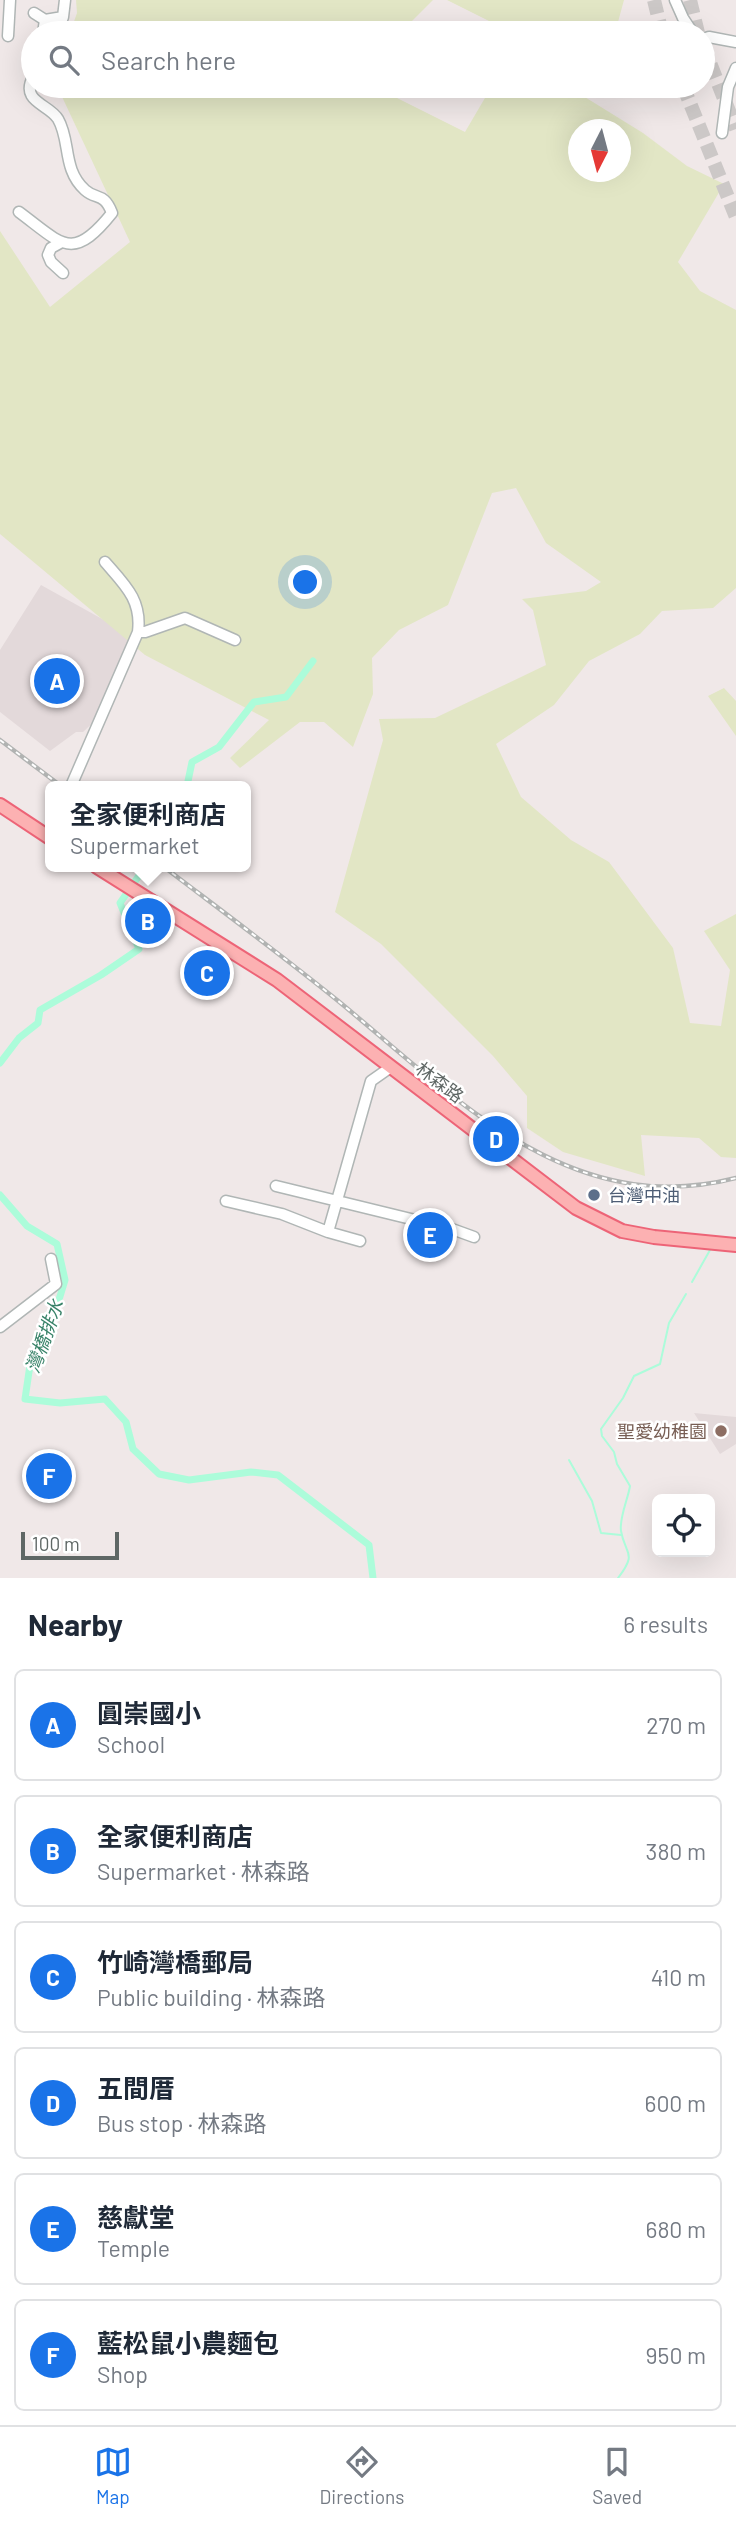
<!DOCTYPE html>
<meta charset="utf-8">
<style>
:root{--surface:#fff;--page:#f2f2f3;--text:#1f2937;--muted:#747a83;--line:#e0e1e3;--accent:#1a73e8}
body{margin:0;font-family:Barlow,"Noto Sans TC",sans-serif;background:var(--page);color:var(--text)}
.controls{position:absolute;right:21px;bottom:21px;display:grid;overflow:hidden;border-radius:10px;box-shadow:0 7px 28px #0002}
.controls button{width:63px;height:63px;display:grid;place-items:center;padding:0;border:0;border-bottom:2px solid var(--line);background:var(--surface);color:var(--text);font:35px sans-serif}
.compass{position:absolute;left:568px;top:119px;width:63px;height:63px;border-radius:50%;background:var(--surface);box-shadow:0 7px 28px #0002;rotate:186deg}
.scale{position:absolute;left:21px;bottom:18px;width:98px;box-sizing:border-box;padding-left:7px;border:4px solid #5f6765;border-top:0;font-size:19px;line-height:24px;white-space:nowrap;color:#5f6765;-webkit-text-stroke:5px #fff;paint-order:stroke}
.you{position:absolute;left:306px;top:583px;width:24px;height:24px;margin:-18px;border:5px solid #fff;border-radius:50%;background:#1a73e8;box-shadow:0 0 0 10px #1a73e833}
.badge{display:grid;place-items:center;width:46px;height:46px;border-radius:50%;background:var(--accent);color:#fff;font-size:23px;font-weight:700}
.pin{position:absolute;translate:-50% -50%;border:4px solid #fff;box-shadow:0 2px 7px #0006}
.popup{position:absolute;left:45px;top:781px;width:206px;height:91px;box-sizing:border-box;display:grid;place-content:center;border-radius:10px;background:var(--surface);filter:drop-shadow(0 2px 5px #0005);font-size:23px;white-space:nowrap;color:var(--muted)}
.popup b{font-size:26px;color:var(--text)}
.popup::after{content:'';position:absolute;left:50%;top:100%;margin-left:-14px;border:14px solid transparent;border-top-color:var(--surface)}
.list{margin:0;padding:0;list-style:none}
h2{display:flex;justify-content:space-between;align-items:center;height:91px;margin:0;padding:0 28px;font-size:30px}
h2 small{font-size:23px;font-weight:400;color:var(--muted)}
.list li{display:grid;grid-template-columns:46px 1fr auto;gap:21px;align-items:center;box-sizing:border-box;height:112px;margin:0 14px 14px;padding:0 14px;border:2px solid var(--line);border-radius:10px}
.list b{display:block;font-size:26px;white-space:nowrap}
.list p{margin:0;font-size:23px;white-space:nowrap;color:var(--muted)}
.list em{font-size:23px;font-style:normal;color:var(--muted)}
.icon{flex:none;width:38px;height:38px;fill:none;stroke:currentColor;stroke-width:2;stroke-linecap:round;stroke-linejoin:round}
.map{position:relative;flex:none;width:736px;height:1578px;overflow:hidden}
.search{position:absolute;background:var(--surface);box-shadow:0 7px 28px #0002;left:21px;right:21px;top:21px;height:77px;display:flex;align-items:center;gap:18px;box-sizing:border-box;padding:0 24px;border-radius:38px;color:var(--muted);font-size:26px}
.sheet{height:847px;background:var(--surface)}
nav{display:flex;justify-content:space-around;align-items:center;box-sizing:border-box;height:98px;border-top:2px solid var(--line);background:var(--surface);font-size:19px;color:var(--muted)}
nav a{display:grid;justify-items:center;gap:4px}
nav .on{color:var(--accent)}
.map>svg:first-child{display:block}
.education{fill:#e3d9da}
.green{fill:#e2e6c5;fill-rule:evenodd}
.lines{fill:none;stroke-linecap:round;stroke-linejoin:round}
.stream{stroke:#acfcda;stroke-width:2}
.canal{stroke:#acfcda;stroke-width:7}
.highway-tunnel{stroke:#ccc8c7;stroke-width:14;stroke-dasharray:14 7;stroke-linecap:butt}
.minor-casing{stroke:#b0b6b5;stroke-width:13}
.major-casing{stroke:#ed6477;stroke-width:16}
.minor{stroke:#fff;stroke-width:10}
.major{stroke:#fcb1b2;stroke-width:12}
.rail-casing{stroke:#b1b3b2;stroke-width:4.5}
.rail{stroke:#fff;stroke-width:2;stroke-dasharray:5;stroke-linecap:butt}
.service-dot{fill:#5c6f8a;stroke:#fff;stroke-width:2.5}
.education-dot{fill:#8d6e63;stroke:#fff;stroke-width:2.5}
.labels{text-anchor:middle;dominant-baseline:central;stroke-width:5;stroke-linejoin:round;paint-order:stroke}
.street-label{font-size:18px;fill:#5f6765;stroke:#fff}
.service-label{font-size:18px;fill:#4e5e75;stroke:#fff;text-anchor:start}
.education-label{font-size:18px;fill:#785e54;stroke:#fff;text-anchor:end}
.water-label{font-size:19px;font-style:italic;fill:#398369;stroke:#fff}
</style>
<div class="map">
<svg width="736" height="1578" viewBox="0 0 736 1578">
<rect width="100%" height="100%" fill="#f0e8e8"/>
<!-- education -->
<path class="education" d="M41 585 131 635 99 717 83 732H76L50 751 0 712V650Z
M694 1413 736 1417V1444L720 1454Z"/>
<!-- green -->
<path class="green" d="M76 0H433L400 33H70L77 13Z
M447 0H624L615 33H513Z
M57 86H373L465 132 492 86H567L643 133 687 166 724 184 678 262 700 291 736 310V588L713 608 662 611 640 634 589 661 554 705 496 744 521 797 571 840 609 862 673 948 690 1023 721 1026 730 970 704 931 736 914V1158L721 1157 699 1138 641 1135 645 1176 563 1152 527 1128V1096L493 1056 381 944 335 912 383 740 379 719 435 718 546 665 533 610 522 599 586 591 601 582 546 543 516 488 492 493 448 605 399 630 372 658 373 694 353 747 324 722H300L240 768 230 758 269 720 145 655 0 534V231L50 307 130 242ZM578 130H620V172H578Z
M724 688 736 701V736L708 696Z"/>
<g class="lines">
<!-- stream -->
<path class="stream" d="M692 1282 710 1250
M569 1460 592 1501 601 1533 621 1535
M618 1578C638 1552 625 1555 621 1531 619 1518 628 1499 630 1486L617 1464 614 1452 602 1436 601 1429 623 1398 634 1376 660 1364 669 1323 686 1294"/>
<!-- canal -->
<path class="canal" d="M187 786 192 762 219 747 254 702 286 697 313 661
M0 1063 19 1038 38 1023 40 1010 101 975 139 949 120 903 145 867
M0 1195 27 1226 57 1244 65 1280 58 1303 47 1323 30 1365 25 1399 60 1403 105 1399 126 1422 133 1449 159 1474 189 1480 251 1472 278 1475 369 1545 373 1578"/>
<!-- highway-tunnel -->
<path class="highway-tunnel" d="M654 0 662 33
M690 0 698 33
M703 45 736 129
M683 86 736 217"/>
<!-- minor casing -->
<g class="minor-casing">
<path id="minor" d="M675 0 683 18 693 33
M34 13 45 20
M43 33 45 20 63 17
M57 33 63 17 65 0
M8 36 10 0
M703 39 709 37 736 42
M722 133 728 87 736 68
M19 212C62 244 72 263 112 213 104 192 96 200 85 190 62 169 71 141 58 119 49 104 20 102 33 77
M60 243 51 248 48 255 51 262 63 273
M138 632H145L185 618 235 640
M71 786 138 632C142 600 125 585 105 562
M276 1186 452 1229 474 1237
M226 1201 282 1214 328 1232 371 1081 391 1067
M328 1232 360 1241
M0 1327 56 1284 51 1259"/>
</g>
<!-- major casing -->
<g class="major-casing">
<path id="major" d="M0 805 50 838
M97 867 277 980 576 1208 622 1231 654 1237 736 1245"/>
</g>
<!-- minor -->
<use href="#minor" class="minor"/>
<!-- major -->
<use href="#major" class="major"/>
<!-- rail casing -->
<g class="rail-casing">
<path id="rail" d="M0 740 61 786
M164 867C222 911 280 954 337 1000 454 1096 569 1221 736 1178"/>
</g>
<!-- rail -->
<use href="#rail" class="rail"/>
</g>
<!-- markers -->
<circle class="service-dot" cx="594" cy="1195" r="7"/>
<circle class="education-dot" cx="721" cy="1431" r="7"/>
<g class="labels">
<!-- street labels -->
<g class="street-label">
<text transform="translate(440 1082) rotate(37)">林森路</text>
</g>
<!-- service labels -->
<g class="service-label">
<text x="608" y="1195">台灣中油</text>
</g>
<!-- education labels -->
<g class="education-label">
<text x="707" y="1431">聖愛幼稚園</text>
</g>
<!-- water labels -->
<g class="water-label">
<text transform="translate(44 1336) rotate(-70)">灣橋排水</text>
</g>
</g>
</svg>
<div class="controls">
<button><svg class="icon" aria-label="locate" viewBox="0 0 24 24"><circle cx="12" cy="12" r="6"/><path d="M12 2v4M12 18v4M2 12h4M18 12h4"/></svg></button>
</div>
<svg class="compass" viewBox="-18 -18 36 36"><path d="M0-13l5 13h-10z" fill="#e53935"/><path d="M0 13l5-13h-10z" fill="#747a83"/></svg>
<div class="scale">100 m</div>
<div class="you"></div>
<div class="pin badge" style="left:57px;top:681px">A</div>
<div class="pin badge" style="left:148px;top:921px">B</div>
<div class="popup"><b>全家便利商店</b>Supermarket</div>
<div class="pin badge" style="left:207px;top:973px">C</div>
<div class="pin badge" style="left:496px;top:1139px">D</div>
<div class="pin badge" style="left:430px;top:1235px">E</div>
<div class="pin badge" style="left:49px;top:1476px">F</div>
<div class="search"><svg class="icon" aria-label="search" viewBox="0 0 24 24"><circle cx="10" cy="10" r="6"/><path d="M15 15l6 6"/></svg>Search here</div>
</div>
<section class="sheet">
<h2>Nearby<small>6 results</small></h2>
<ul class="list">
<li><span class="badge">A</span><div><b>圓崇國小</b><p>School</p></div><em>270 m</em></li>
<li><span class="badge">B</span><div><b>全家便利商店</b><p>Supermarket · 林森路</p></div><em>380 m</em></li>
<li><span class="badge">C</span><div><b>竹崎灣橋郵局</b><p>Public building · 林森路</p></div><em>410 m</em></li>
<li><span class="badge">D</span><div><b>五間厝</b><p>Bus stop · 林森路</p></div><em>600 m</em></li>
<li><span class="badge">E</span><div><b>慈獻堂</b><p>Temple</p></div><em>680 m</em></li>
<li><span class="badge">F</span><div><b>藍松鼠小農麵包</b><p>Shop</p></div><em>950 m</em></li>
</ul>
</section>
<nav>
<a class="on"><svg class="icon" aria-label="map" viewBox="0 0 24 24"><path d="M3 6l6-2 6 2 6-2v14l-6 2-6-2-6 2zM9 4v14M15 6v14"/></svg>Map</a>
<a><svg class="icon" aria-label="directions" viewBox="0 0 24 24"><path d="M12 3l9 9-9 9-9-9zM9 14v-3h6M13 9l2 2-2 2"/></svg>Directions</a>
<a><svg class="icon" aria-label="saved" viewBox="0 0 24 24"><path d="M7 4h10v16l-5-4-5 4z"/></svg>Saved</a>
</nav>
